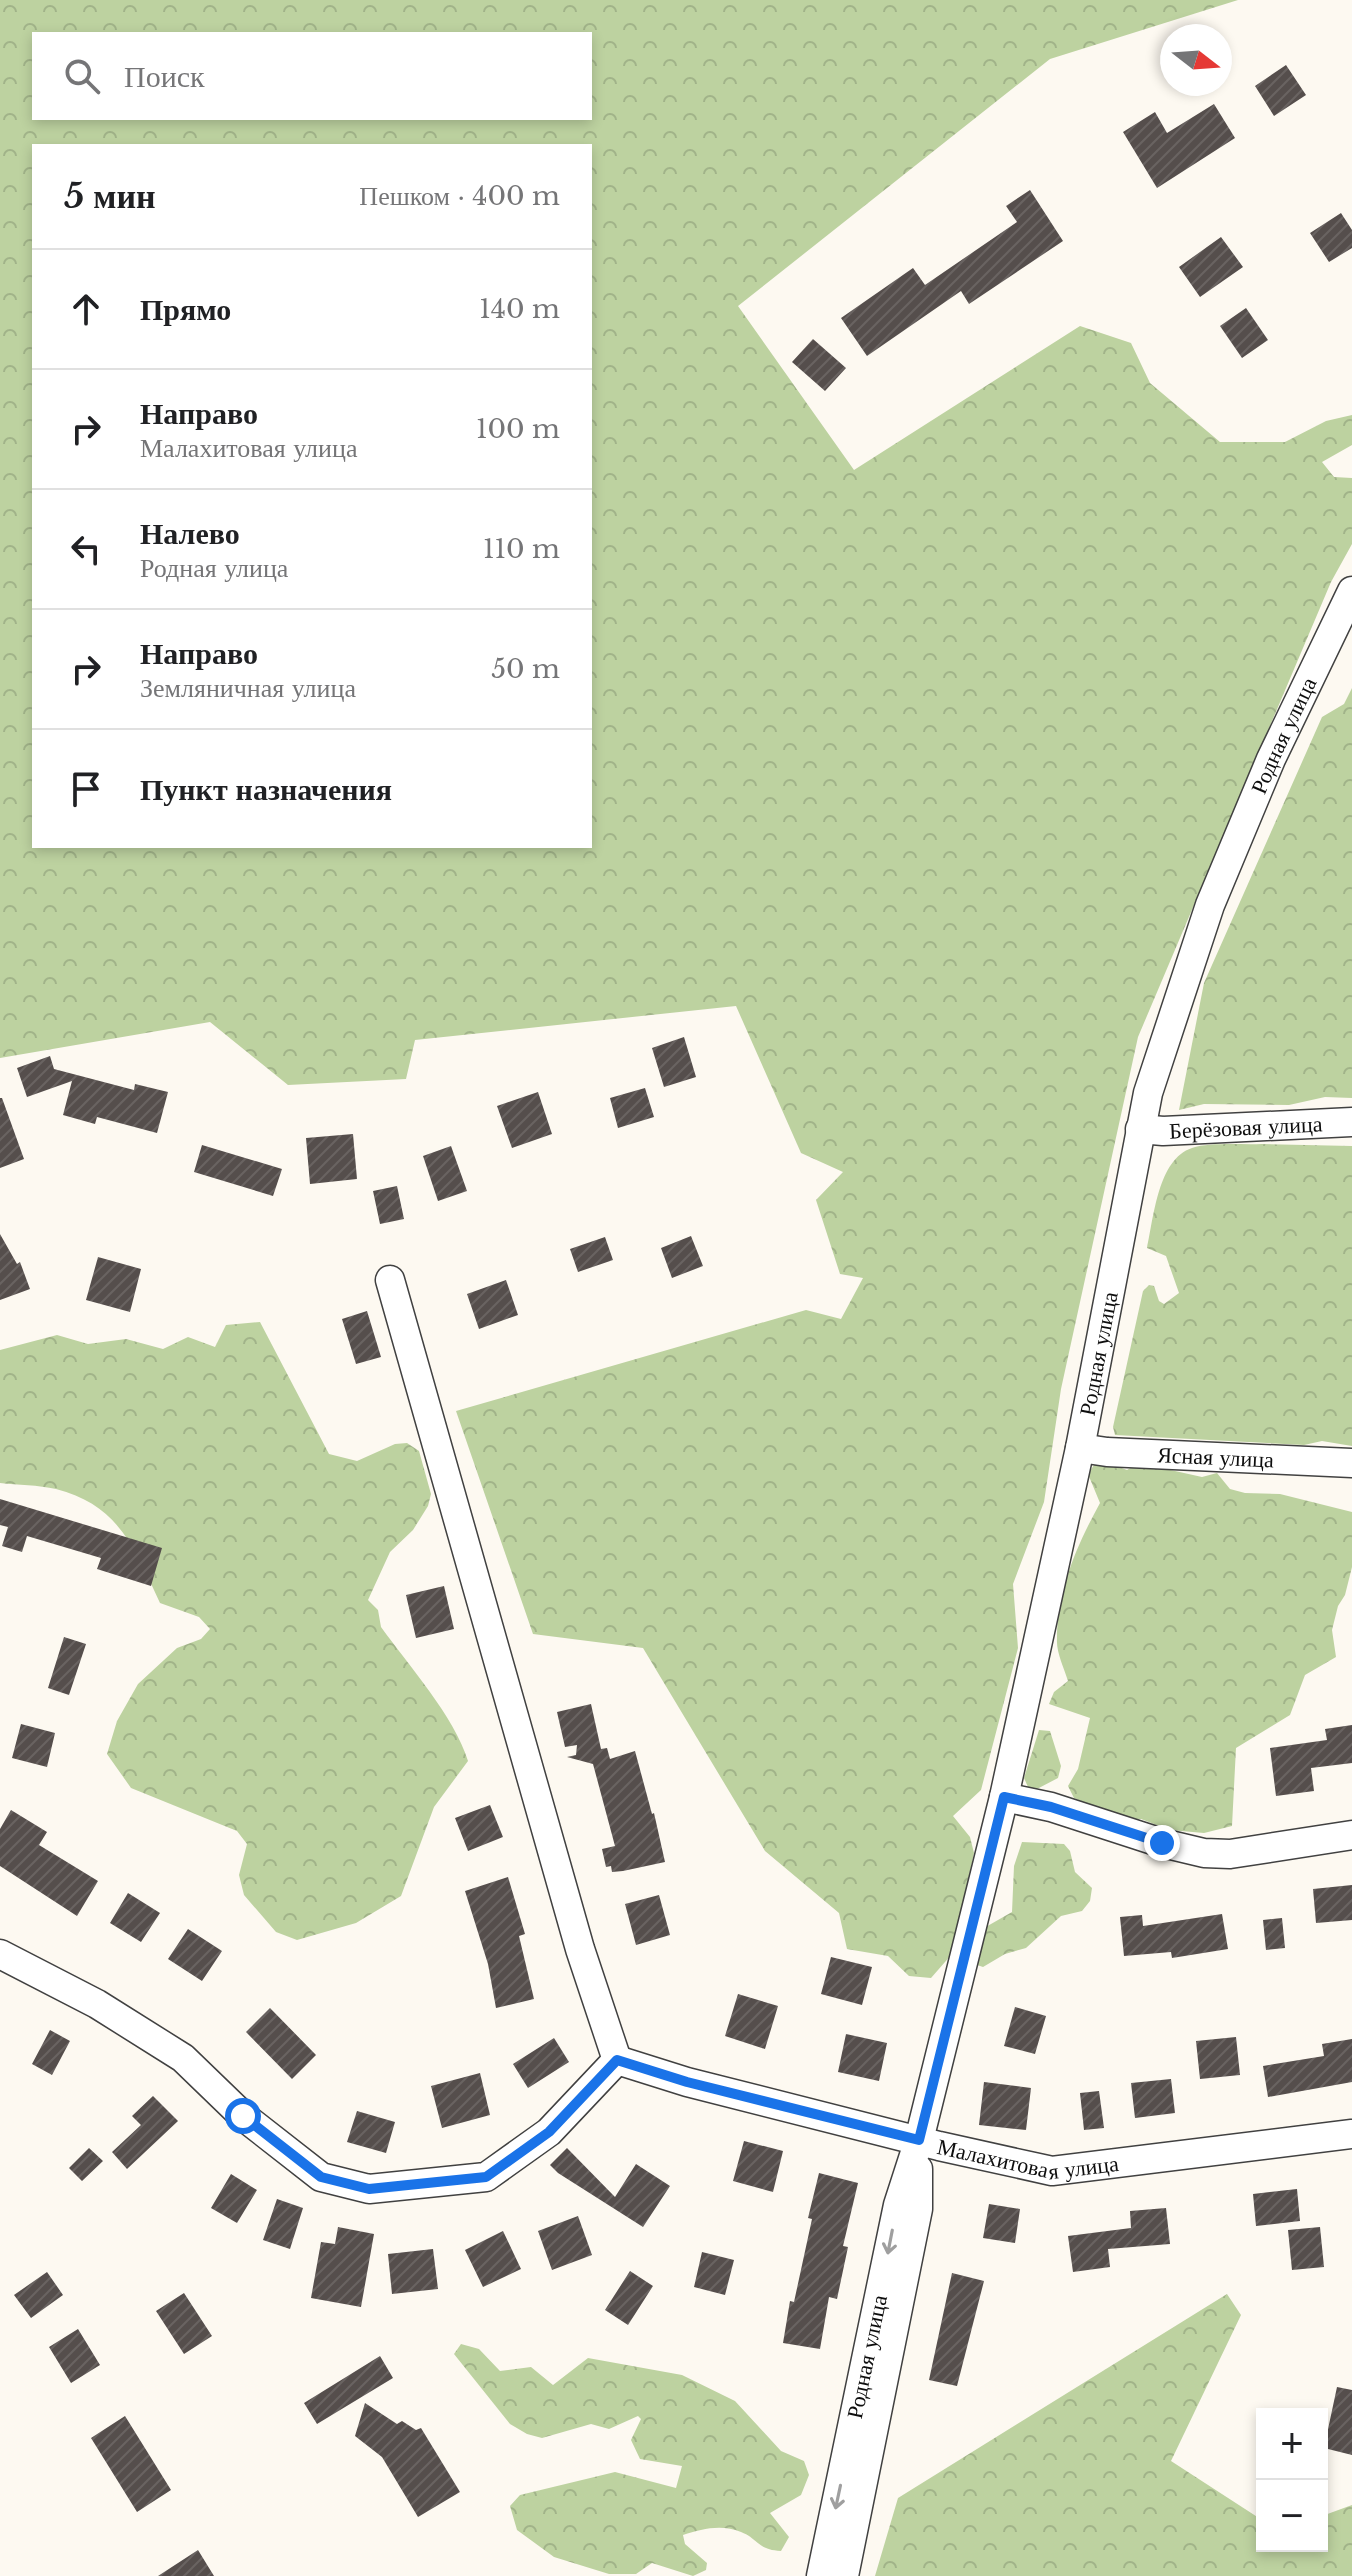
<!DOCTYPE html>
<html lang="ru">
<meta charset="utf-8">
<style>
:root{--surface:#fff;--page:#f6f6f6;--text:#202124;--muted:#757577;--line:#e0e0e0}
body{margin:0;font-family:"Libre Baskerville",serif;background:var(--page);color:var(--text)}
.controls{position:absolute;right:24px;bottom:24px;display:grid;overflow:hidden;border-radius:0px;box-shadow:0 4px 12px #0003}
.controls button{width:72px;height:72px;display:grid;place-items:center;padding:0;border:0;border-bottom:2px solid var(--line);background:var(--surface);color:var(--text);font:40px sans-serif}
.compass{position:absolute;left:1160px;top:24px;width:72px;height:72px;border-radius:50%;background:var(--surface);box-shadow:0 4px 12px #0003;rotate:107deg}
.stop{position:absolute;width:24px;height:24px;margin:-18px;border:6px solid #1a73e8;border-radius:50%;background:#fff}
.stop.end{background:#1a73e8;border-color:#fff;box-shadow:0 2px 8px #0008}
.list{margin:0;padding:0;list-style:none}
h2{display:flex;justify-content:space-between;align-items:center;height:104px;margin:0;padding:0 32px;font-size:34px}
h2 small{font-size:26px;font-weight:400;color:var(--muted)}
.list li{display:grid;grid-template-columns:52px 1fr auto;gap:24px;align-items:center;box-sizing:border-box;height:120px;padding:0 32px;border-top:2px solid var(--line)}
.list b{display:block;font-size:30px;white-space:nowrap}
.list p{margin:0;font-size:26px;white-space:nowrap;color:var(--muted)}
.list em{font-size:26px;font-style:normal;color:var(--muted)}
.icon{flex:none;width:44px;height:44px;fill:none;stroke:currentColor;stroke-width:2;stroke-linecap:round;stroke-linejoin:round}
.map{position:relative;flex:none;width:1352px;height:2576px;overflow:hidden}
.search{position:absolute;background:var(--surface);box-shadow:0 4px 12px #0003;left:32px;top:32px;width:560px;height:88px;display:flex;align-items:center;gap:20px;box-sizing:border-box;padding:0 28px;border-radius:0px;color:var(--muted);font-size:30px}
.panel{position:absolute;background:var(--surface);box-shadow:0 4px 12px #0003;left:32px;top:144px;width:560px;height:704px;border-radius:0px}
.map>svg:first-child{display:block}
.forest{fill:url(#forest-crowns);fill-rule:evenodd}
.building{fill:url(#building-hatch)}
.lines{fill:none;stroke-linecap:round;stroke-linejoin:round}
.minor-casing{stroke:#414141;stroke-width:31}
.minor{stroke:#fff;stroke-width:28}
.oneway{stroke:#9f9f9f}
.route{stroke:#1a73e8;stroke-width:10}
.labels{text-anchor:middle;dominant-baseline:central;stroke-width:8;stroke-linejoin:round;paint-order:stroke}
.street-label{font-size:22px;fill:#0e0e0e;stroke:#fff}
</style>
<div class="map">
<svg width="1352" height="2576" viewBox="0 0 1352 2576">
<defs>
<pattern id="forest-crowns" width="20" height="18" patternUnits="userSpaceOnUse" patternTransform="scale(2)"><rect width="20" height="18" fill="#bdd2a0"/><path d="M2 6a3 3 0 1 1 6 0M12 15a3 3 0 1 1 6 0" fill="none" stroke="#a1b389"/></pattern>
<pattern id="building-hatch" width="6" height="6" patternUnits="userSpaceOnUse" patternTransform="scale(2)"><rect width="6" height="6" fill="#554e4c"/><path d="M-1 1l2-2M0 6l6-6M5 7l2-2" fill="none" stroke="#696361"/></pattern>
</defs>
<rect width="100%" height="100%" fill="#fdf9f1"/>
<!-- forest -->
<path class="forest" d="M0 0H1238L1050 59 738 306 854 470 1080 326 1131 343 1150 383 1220 442H1285L1326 421 1352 415V445L1322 462 1334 477 1352 478V544L1331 582 1138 1037 1061 1389 1044 1502 1013 1584 1018 1648 981 1790 953 1816 970 1837 974 1853 952 1954 931 1978 909 1976 888 1956 847 1949 839 1913 765 1851 643 1648 533 1634 456 1411 806 1310 841 1319 863 1278 840 1274 816 1200 843 1172 801 1153 736 1006 415 1040 406 1079 288 1085 210 1022 0 1058ZM34 34H590V118H34ZM34 146H590V846H34Z
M1352 688V1098L1325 1097 1289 1105 1204 1104 1179 1110 1204 983 1322 717 1344 704Z
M1262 1144 1352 1146V1446L1322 1441 1304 1445 1115 1435 1113 1427 1143 1291 1149 1285 1154 1286 1159 1301 1164 1304 1179 1293 1166 1256 1147 1248C1154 1217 1158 1159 1192 1148 1211 1142 1242 1145 1262 1144Z
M260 1322 329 1454 357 1461 395 1444 407 1443 419 1451 431 1494 428 1506 413 1530 390 1552 368 1600 378 1610 381 1627C409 1666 454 1716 468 1761L434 1807 401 1896 356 1923 297 1940 276 1932 244 1895 239 1875 247 1844 237 1831 131 1788 107 1754 117 1721 138 1684 177 1648 201 1639 210 1629 199 1617 160 1603C135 1549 119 1505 56 1489 38 1485 18 1485 0 1483V1350L57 1335 88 1344 126 1339 163 1349 188 1337 215 1347 226 1325Z
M1098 1459 1127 1470 1139 1463 1202 1477 1217 1473 1230 1489 1245 1493 1280 1494 1352 1512V1567L1345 1595 1338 1606 1332 1630 1336 1657 1305 1675 1290 1715 1236 1748 1232 1826 1204 1833 1170 1830 1141 1819H1124L1074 1798 1068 1786 1078 1769 1090 1718 1049 1704 1054 1692 1068 1681C1064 1668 1056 1652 1057 1639 1057 1590 1077 1545 1100 1503L1088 1474Z
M1039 1730 1050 1731 1061 1766 1058 1778 1035 1790 1028 1787 1024 1778Z
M1022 1842 1064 1844 1070 1851 1075 1872 1092 1888 1090 1901 1082 1911 1061 1916 1026 1948 1005 1954 983 1967 977 1965 975 1953 984 1928 1012 1912 1014 1866Z
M1227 2294 1241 2315 1171 2461 1262 2520V2546H1322V2516L1352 2505V2576H875L898 2498Z
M461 2344 479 2349 500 2371 531 2367 553 2385 588 2358 682 2375 735 2401 781 2451 804 2461 809 2475 801 2495 770 2513 789 2537 781 2551C757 2550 759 2539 741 2532 721 2524 702 2529 683 2535L685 2544 707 2563 706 2570 693 2576 652 2563 636 2574H609L554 2557 517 2530 510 2506 520 2495 615 2472 676 2488 682 2466 640 2459 631 2440 641 2419 638 2416 609 2429 591 2424 542 2438 527 2434 510 2424 454 2354Z"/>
<!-- building -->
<path class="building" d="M1286 65 1306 95 1274 116 1255 86Z
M1214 104 1235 138 1157 188 1123 132 1155 112 1167 133Z
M1030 190 1063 241 969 304 961 291 867 356 841 318 913 268 925 285 1017 222 1006 206Z
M1341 213 1352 230V248L1329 262 1310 233Z
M1221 237 1243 267 1200 297 1179 267Z
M1246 308 1268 340 1242 358 1220 326Z
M813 339 846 368 825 391 792 362Z
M684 1037 696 1077 664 1087 652 1048Z
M50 1056 54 1069 134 1090 135 1084 168 1092 157 1133 97 1117 95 1124 63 1115 72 1081 27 1097 17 1068Z
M645 1088 654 1117 618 1128 610 1098Z
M538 1092 552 1134 512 1148 497 1106Z
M0 1098H2L24 1159 0 1168Z
M353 1134 357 1179 310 1184 306 1138Z
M202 1145 282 1169 273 1196 194 1172Z
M451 1146 467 1191 438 1201 423 1156Z
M397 1186 404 1219 380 1224 373 1191Z
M0 1234 17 1264 20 1262 30 1289 0 1300Z
M691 1236 703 1266 672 1278 661 1248Z
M605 1237 613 1260 578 1272 570 1249Z
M98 1257 141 1269 130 1312 86 1300Z
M506 1280 518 1315 479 1329 467 1294Z
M367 1311 381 1357 356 1364 342 1319Z
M0 1499 162 1548 151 1586 97 1569 101 1558 27 1536 22 1552 2 1546 8 1527 0 1525Z
M444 1586 454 1629 416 1638 406 1595Z
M64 1637 86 1644 69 1695 48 1688Z
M591 1704 601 1749 607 1748 610 1759 635 1751 652 1814 654 1813 665 1862 623 1871 612 1872 611 1866 606 1867 602 1849 615 1846 593 1764 567 1757 576 1755 577 1745 565 1747 557 1712Z
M21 1724 55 1733 47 1767 12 1758Z
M1352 1725V1763L1311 1768 1314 1791 1276 1796 1270 1748 1327 1740 1325 1729Z
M490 1805 503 1837 468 1851 455 1818Z
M11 1810 47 1832 39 1845 98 1881 77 1916 0 1866V1829Z
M508 1877 525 1934 519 1936 534 1999 496 2008 488 1964 465 1891Z
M1352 1885V1920L1316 1923 1313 1889Z
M128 1893 160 1913 141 1942 110 1923Z
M659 1895 670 1935 636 1945 625 1904Z
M1222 1914 1228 1949 1172 1958 1171 1952 1124 1956 1120 1917 1142 1915 1143 1926Z
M1282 1918 1285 1948 1266 1950 1263 1920Z
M188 1929 222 1951 202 1981 168 1959Z
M831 1957 872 1967 862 2005 821 1994Z
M738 1994 778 2006 765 2049 725 2036Z
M1015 2007 1046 2016 1035 2054 1004 2046Z
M270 2008 316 2055 292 2079 246 2032Z
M50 2030 70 2041 52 2075 32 2064Z
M846 2034 887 2043 879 2081 838 2072Z
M1236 2037 1240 2075 1200 2079 1196 2041Z
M554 2038 569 2062 528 2088 513 2064Z
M1352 2039V2082L1268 2097 1263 2066 1324 2056 1322 2044Z
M480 2073 490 2115 442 2128 431 2086Z
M1171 2079 1175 2113 1135 2118 1131 2083Z
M984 2082 1031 2088 1026 2130 979 2125Z
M1099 2091 1104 2128 1084 2130 1080 2093Z
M153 2096 178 2121 127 2169 112 2152 141 2125 132 2116Z
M357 2111 395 2122 386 2153 347 2142Z
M744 2141 783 2151 773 2192 733 2181Z
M89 2148 103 2161 82 2181 69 2168Z
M567 2148 615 2197 636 2164 670 2186 643 2227 558 2173 550 2165Z
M819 2173 858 2183 843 2246 848 2247 837 2299 829 2297 820 2349 783 2343 790 2301 794 2302 812 2219 808 2218Z
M231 2174 257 2190 237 2223 211 2208Z
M1297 2189 1300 2221 1256 2226 1253 2194Z
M277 2199 303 2208 290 2249 263 2240Z
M989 2204 1020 2209 1015 2243 983 2238Z
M1166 2208 1170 2244 1108 2249 1110 2267 1073 2272 1068 2236 1131 2228 1130 2211Z
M578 2216 592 2255 552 2270 538 2231Z
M338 2227 374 2234 361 2307 311 2298 321 2242 335 2244Z
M1320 2227 1324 2267 1292 2270 1288 2230Z
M503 2231 521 2269 483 2287 465 2250Z
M433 2249 438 2289 392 2294 388 2254Z
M702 2252 734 2260 725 2295 694 2287Z
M630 2271 653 2286 628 2325 605 2310Z
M47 2272 63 2295 31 2318 14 2295Z
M952 2273 984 2281 957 2386 929 2380Z
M184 2293 212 2336 184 2354 156 2311Z
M78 2329 100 2365 71 2383 49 2347Z
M380 2356 393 2378 317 2424 304 2403Z
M1337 2387 1352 2390V2455L1324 2448Z
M365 2403 397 2424 402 2421 416 2430 421 2428 460 2492 418 2517 382 2457 355 2436Z
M125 2416 171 2490 137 2512 91 2438Z
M198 2550 214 2576H158Z"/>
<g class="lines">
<!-- minor casing -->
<g class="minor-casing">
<g id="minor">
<path id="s1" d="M1140 1129 1163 1131 1352 1122"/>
<path id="s2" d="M1080 1448 1107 1452 1352 1463"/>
<path d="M1004 1797 1051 1807 1162 1843 1204 1853 1230 1854 1352 1835"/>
<path d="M0 1954 97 2004 183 2058 243 2116 321 2177 369 2189 486 2177 549 2132 617 2060 580 1949 390 1280"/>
<path id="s3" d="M617 2060 687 2082 939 2146 1052 2171 1352 2134"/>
<path id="s4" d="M821 2576 898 2205 919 2140 1004 1797 1080 1448 1148 1093 1210 905 1271 759 1352 591"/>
<path d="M844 2576 918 2209V2169"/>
</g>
</g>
<!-- minor -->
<use href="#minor" class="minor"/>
</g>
<!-- one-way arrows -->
<defs><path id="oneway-shaft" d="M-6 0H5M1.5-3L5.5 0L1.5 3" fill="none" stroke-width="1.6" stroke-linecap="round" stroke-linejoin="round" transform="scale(2)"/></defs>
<g class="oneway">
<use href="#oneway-shaft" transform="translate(890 2242) rotate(101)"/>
<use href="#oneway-shaft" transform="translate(838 2497) rotate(102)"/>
</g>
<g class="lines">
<!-- route -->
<path class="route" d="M243 2116 321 2177 369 2189 486 2177 549 2132 617 2060 687 2082 919 2140 1004 1797 1051 1807 1162 1843"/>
</g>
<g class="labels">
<!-- street labels -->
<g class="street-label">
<text stroke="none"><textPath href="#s4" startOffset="1902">Родная улица</textPath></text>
<text stroke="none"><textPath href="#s1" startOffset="106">Берёзовая улица</textPath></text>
<text stroke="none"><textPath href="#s4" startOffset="1254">Родная улица</textPath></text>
<text stroke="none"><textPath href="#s2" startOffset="136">Ясная улица</textPath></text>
<text stroke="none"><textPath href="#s3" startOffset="424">Малахитовая улица</textPath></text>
<text stroke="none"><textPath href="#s4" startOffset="224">Родная улица</textPath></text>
</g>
</g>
</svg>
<div class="controls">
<button>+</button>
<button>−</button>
</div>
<svg class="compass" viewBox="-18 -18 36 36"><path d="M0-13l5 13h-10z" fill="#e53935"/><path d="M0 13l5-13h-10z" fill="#757577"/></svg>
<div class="stop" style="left:243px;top:2116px"></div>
<div class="stop end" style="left:1162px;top:1843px"></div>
<div class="search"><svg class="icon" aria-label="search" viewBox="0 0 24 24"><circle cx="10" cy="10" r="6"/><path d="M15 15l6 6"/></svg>Поиск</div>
<section class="panel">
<h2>5 мин<small>Пешком · 400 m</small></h2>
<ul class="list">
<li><svg class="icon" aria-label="ahead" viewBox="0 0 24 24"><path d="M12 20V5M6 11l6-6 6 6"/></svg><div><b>Прямо</b></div><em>140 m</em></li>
<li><svg class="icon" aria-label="right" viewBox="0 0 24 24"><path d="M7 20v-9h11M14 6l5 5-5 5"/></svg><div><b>Направо</b><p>Малахитовая улица</p></div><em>100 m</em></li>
<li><svg class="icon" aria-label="left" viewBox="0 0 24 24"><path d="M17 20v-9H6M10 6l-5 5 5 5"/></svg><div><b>Налево</b><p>Родная улица</p></div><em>110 m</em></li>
<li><svg class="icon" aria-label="right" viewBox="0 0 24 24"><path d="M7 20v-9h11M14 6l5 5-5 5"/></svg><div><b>Направо</b><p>Земляничная улица</p></div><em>50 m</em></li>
<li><svg class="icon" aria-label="arrive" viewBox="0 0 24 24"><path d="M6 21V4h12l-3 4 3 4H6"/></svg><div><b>Пункт назначения</b></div></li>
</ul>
</section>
</div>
